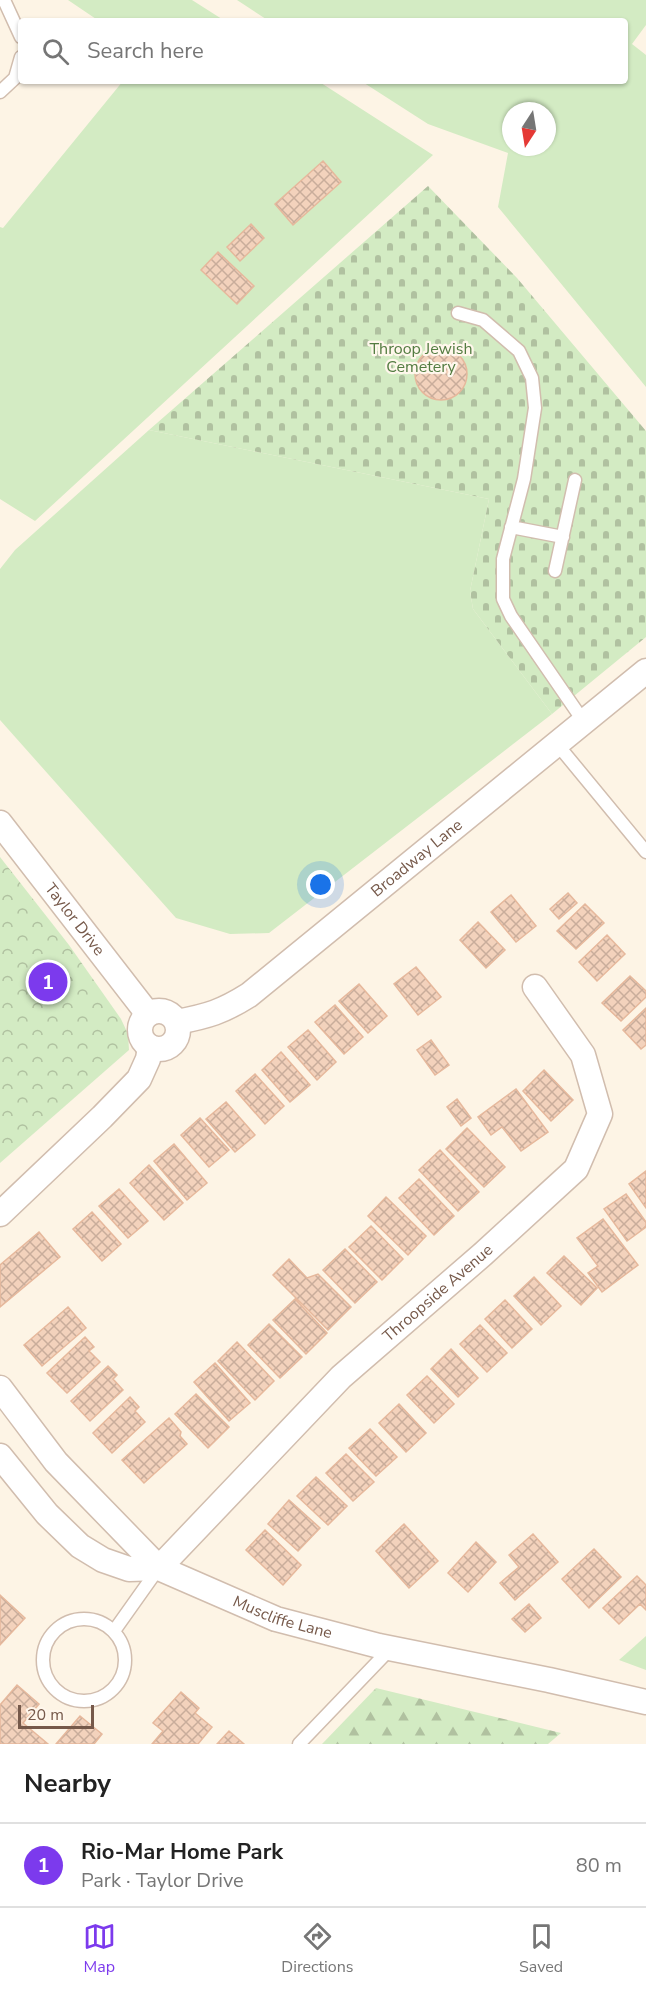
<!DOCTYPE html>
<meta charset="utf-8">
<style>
:root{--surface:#fff;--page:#f6f6f6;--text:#222;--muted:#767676;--line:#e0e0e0;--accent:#7c3aed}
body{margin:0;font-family:"Nunito Sans",sans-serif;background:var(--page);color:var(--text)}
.compass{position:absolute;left:502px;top:102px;width:54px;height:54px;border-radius:50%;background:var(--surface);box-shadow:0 2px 4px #0004;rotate:192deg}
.scale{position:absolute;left:18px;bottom:15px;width:76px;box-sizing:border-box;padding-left:6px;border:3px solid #76594a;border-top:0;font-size:16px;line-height:21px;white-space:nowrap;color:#76594a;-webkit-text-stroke:4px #fff7ec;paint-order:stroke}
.you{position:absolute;left:321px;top:885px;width:21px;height:21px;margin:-15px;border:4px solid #fff;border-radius:50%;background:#1a73e8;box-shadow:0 0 0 9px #1a73e833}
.badge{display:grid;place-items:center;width:39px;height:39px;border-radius:50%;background:var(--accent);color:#fff;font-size:20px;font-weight:700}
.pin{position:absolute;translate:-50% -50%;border:3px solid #fff;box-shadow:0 2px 6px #0006}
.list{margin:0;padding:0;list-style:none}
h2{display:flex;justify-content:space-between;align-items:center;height:78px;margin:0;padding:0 24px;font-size:26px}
h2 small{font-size:20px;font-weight:400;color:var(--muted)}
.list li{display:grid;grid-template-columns:39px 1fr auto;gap:18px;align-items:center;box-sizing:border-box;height:84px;padding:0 24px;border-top:2px solid var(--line)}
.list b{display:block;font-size:22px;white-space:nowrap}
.list p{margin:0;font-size:20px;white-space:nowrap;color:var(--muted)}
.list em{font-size:20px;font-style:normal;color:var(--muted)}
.icon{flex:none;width:33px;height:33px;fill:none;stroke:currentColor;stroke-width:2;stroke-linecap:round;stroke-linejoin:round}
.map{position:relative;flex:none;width:646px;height:1744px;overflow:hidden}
.search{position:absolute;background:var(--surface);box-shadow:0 2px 4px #0004;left:18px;right:18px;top:18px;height:66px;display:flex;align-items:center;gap:15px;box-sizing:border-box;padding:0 21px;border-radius:6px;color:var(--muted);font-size:22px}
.sheet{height:162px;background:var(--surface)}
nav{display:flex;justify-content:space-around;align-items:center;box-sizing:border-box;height:84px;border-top:2px solid var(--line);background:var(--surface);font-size:16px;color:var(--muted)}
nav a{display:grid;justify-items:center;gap:3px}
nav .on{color:var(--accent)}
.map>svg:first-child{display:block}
.green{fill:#d3ebc3;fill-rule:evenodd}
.forest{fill:url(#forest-firs)}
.cemetery{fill:url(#cemetery-stones)}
.park{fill:url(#park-crowns)}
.building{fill:url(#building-cross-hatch);stroke:#e6b89c;stroke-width:1.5}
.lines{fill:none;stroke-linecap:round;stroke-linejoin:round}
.lane-casing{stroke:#d1bdae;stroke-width:15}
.street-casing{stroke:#d1bdae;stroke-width:27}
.lane{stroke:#fff;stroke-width:12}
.street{stroke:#fff;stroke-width:24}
.labels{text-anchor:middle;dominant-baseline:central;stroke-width:4.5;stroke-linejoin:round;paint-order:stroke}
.park-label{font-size:16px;fill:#537c41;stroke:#fff7ec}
.street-label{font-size:16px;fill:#76594a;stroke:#fff7ec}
</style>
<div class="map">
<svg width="646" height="1744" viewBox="0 0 646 1744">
<defs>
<pattern id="forest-firs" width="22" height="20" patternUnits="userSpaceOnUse" patternTransform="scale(1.5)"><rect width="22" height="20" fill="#d3ebc3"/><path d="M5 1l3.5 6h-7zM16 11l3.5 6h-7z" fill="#b0c1a0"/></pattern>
<pattern id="cemetery-stones" width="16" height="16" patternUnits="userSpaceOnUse" patternTransform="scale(1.5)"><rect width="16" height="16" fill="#d3ebc3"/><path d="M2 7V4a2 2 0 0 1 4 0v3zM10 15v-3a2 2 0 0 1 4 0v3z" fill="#b0c1a0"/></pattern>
<pattern id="park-crowns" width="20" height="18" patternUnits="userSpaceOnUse" patternTransform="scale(1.5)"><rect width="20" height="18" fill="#d3ebc3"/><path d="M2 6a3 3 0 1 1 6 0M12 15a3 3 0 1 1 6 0" fill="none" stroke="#b0c1a0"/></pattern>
<pattern id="building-cross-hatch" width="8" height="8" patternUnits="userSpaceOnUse" patternTransform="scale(1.5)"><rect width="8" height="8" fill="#f3d2bc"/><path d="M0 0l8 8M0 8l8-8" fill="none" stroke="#c9ad9b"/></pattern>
</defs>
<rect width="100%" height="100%" fill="#fdf4e5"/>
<!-- green -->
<path class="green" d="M68 0H192L225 21H99Z
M237 0H646V25L632 44 646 55V387L498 207 508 153 428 124 361 81H625V21H269ZM511 111H547V147H511Z
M123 81H318L433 155 35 521 0 499V227L3 228Z
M149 430 489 499 470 591 473 609 552 714 269 933 230 934 176 918 0 720V569L15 550Z
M646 1636V1670L619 1660Z"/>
<!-- forest -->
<path class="forest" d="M376 1688 561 1733 548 1744H322Z"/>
<!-- cemetery -->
<path class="cemetery" d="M428 186 517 278 646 431V637L552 714 473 609 470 591 489 499 149 430Z"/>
<!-- park -->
<path class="park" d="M0 857 69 945 121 1019 128 1034 129 1050 0 1163Z"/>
<!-- building -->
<path class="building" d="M323 161 341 182 293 225 275 204Z
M251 224 264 238 240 261 227 247Z
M218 252 254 286 237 304 201 270Z
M415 374a26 26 0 1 1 52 0a26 26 0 1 1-52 0Z
M568 893 577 903 559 919 550 909Z
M511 895 536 926 516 942 491 912Z
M585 904 604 923 576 949 557 931Z
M478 922 505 950 486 968 460 940Z
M607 935 625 954 597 981 579 962Z
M416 967 441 997 418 1015 394 984Z
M630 976 646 991V997L621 1021 602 1003Z
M359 984 387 1016 368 1033 339 1001Z
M335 1005 363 1037 344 1054 315 1022Z
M646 1008V1045L641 1049 623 1030Z
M308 1030 336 1062 317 1080 288 1047Z
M431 1040 449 1065 435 1075 417 1050Z
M281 1052 310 1085 290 1102 262 1070Z
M544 1070 573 1100 551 1121 523 1091Z
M255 1074 284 1106 265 1124 236 1091Z
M516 1089 548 1132 521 1151 502 1127 491 1135 478 1117Z
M457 1099 471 1118 461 1126 447 1107Z
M226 1102 255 1135 235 1152 206 1119Z
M200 1118 229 1150 209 1167 181 1135Z
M467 1128 505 1167 484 1187 446 1149Z
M174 1144 207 1183 187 1200 154 1161Z
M440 1150 479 1192 458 1211 419 1170Z
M149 1165 183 1203 164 1220 130 1183Z
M646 1171V1208L629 1184Z
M419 1179 454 1216 434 1235 399 1198Z
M119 1189 148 1221 128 1238 99 1206Z
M626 1194 646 1222V1227L627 1241 604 1209Z
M386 1197 426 1236 408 1255 368 1216Z
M92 1212 121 1244 102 1261 73 1229Z
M603 1219 638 1265 602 1292 588 1273 598 1266 577 1238Z
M371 1226 403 1259 382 1280 349 1247Z
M39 1232 60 1257 0 1307V1265Z
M345 1249 377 1282 355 1303 323 1270Z
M564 1256 597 1288 581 1305 547 1273Z
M289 1259 307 1278 318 1274 351 1307 328 1330 273 1275Z
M534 1277 561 1306 541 1325 514 1296Z
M295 1299 327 1333 306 1354 273 1320Z
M505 1300 532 1329 512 1348 485 1319Z
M68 1307 86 1328 42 1366 24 1345Z
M269 1324 302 1357 280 1378 248 1345Z
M480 1325 507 1353 487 1372 460 1344Z
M85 1337 94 1347 89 1351 100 1362 67 1393 47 1373Z
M237 1342 274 1381 255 1400 218 1361Z
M451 1349 478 1378 458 1397 431 1369Z
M215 1363 250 1403 229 1421 194 1382Z
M108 1366 117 1375 113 1379 123 1390 90 1421 71 1401Z
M427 1376 454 1404 434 1423 407 1395Z
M196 1394 229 1427 208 1448 175 1414Z
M130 1397 139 1407 135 1411 145 1422 112 1453 93 1433Z
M399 1404 426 1433 406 1452 379 1423Z
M169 1418 181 1432 180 1436 187 1444 144 1483 122 1460Z
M370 1429 397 1457 376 1476 349 1448Z
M346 1454 374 1482 353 1501 326 1473Z
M316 1477 347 1506 328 1525 297 1496Z
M289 1500 320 1528 298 1551 268 1524Z
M404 1524 438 1561 409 1588 376 1551Z
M265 1530 301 1565 283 1585 246 1550Z
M533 1534 558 1562 515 1600 500 1583 519 1567 509 1555Z
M476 1542 496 1562 468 1592 448 1573Z
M594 1549 621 1577 589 1608 562 1579Z
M637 1576 646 1585V1610L640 1604 619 1624 603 1608Z
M0 1595 25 1618 0 1645Z
M529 1604 541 1618 525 1632 512 1619Z
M17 1685 39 1704 23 1723 48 1744H0V1705Z
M181 1692 199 1708 195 1713 212 1727 198 1744H152L163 1731 153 1723Z
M80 1716 102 1734 94 1744H56Z
M229 1731 244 1744H217Z"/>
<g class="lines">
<!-- lane casing -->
<g class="lane-casing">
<path id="lane" d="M4 0 21 37
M0 92 15 78 21 57
M458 313 483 320 519 351 532 378 535 408 524 479 503 559V599L511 616 584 722
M511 527 563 537
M555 571 575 480
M557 744 646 852
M43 1660a41 41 0 1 1 82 0a41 41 0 1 1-82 0Z
M114 1631 158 1569
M299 1744 391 1648"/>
</g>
<!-- street casing -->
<g class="street-casing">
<g id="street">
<path id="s1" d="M0 823 148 1014"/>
<circle cx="159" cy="1030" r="19"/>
<path id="s2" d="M177 1022C208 1016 222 1012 249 995L646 671"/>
<path d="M0 1214 102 1117 139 1079 148 1059 150 1047"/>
<path id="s3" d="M0 1388 56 1462 159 1568 276 1619 379 1646 549 1680 646 1702"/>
<path d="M0 1456 47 1514 80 1546 103 1560 129 1569 159 1568"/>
<path id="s4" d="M159 1568 341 1377 483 1254 576 1169 600 1114 583 1055 535 987"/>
</g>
</g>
<!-- lane -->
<use href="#lane" class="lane"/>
<!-- street -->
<use href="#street" class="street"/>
</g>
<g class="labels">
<!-- park labels -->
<g class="park-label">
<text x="421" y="349">Throop Jewish<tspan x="421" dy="18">Cemetery</tspan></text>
</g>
<!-- street labels -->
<g class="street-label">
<text stroke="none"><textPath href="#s2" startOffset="294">Broadway Lane</textPath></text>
<text stroke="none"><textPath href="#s1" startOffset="122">Taylor Drive</textPath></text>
<text stroke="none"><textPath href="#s4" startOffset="392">Throopside Avenue</textPath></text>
<text stroke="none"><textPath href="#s3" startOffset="374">Muscliffe Lane</textPath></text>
</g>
</g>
</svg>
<svg class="compass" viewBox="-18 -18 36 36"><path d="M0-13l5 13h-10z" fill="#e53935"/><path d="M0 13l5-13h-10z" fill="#767676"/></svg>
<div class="scale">20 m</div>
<div class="you"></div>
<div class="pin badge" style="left:48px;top:982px">1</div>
<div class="search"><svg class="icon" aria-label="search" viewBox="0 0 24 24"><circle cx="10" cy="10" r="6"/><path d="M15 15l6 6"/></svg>Search here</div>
</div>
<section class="sheet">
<h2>Nearby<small></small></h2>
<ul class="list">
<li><span class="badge">1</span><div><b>Rio-Mar Home Park</b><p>Park · Taylor Drive</p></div><em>80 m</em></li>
</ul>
</section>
<nav>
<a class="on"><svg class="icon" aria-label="map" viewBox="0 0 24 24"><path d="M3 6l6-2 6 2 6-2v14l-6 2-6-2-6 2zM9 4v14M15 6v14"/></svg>Map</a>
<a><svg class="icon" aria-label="directions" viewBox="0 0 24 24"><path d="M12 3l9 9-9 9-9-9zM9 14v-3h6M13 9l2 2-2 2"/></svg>Directions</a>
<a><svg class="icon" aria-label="saved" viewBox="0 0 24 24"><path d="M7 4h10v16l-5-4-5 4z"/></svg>Saved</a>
</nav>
